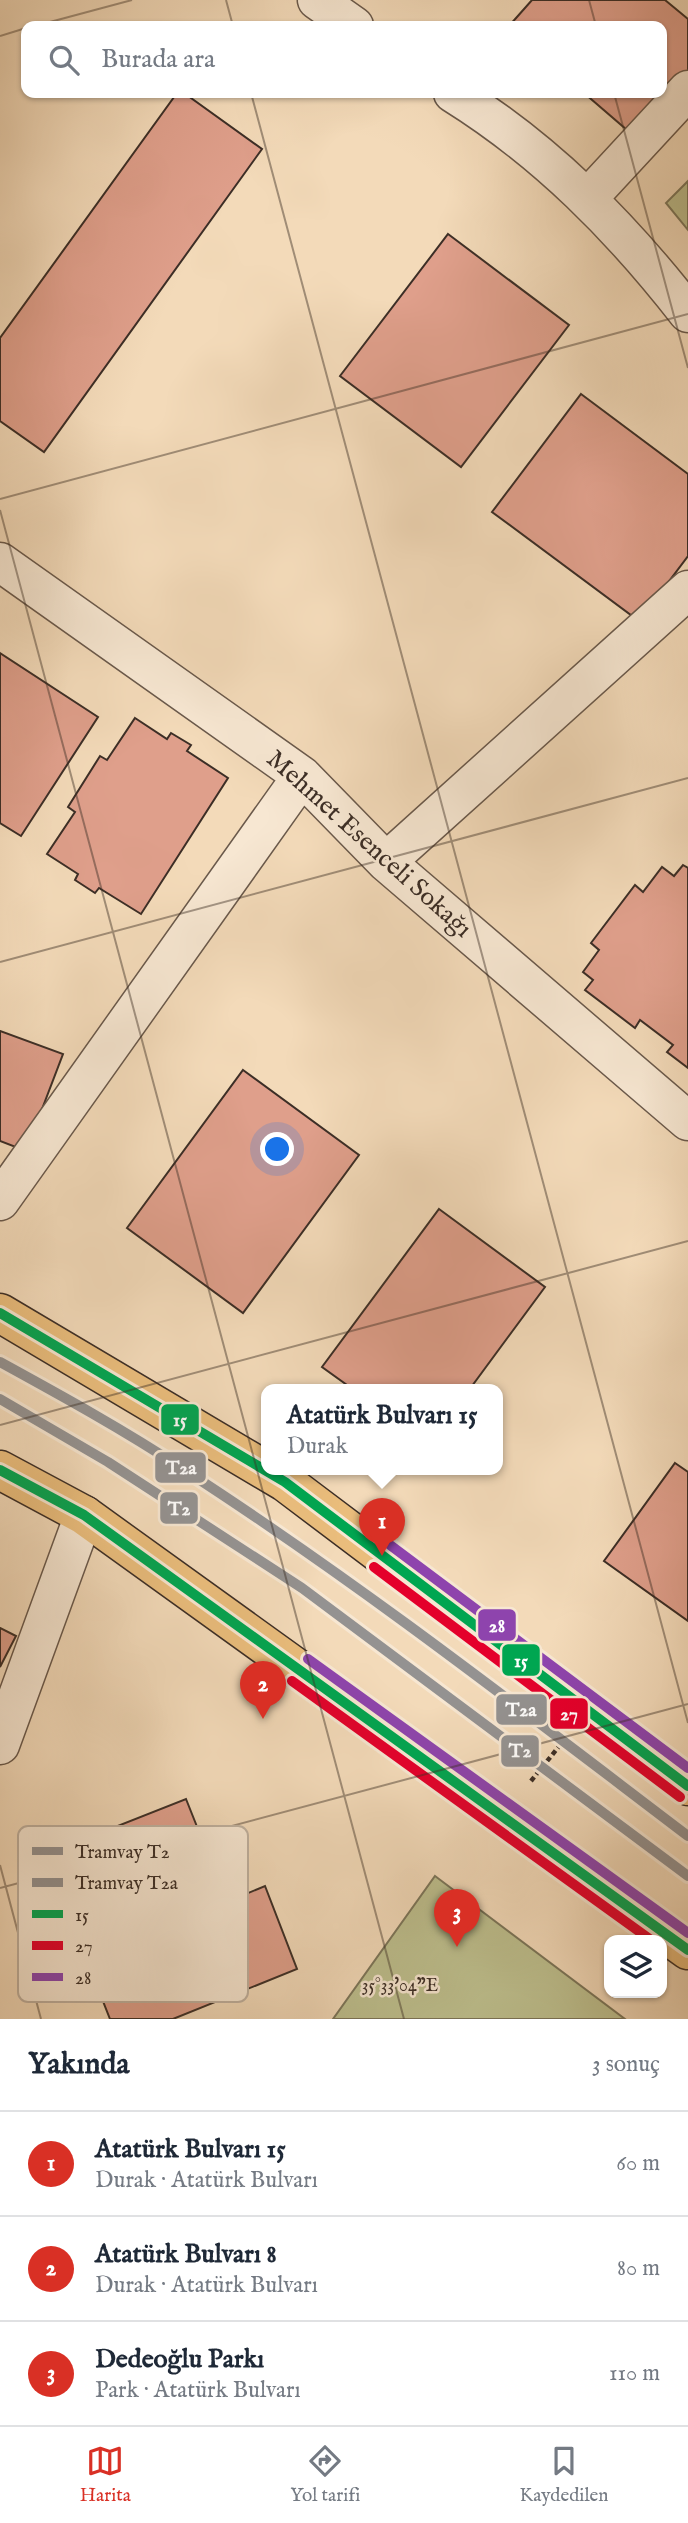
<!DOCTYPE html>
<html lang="tr">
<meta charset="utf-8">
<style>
:root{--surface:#fff;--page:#f6f6f7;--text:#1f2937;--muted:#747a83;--line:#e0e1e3;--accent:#d93025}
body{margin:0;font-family:"IM FELL English",serif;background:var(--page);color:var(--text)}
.controls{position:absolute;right:21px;bottom:21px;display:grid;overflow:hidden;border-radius:14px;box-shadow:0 2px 5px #0004}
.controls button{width:63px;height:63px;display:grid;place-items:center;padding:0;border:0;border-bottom:2px solid var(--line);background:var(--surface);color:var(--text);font:35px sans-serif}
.you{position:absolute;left:278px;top:1150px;width:24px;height:24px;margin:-18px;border:5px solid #fff;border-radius:50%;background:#1a73e8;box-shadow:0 0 0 10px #1a73e833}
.badge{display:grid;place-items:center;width:46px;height:46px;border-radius:50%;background:var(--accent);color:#fff;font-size:23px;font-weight:700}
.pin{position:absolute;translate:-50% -58px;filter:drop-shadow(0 2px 4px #0008)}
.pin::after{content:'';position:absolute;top:37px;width:24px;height:21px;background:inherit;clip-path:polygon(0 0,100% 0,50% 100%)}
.popup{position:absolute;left:261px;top:1384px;width:242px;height:91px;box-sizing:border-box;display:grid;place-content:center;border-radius:14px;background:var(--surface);filter:drop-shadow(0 2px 5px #0005);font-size:23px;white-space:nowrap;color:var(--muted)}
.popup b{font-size:26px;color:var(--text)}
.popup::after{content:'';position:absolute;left:50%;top:100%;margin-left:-14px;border:14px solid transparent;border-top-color:var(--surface)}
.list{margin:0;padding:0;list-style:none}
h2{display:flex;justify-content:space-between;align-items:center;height:91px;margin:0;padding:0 28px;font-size:30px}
h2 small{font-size:23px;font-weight:400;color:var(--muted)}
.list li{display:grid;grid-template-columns:46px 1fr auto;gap:21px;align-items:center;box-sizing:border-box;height:105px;padding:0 28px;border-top:2px solid var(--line)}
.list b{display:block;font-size:26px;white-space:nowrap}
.list p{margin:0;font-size:23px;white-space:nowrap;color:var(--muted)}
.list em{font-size:23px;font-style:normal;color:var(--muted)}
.icon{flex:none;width:38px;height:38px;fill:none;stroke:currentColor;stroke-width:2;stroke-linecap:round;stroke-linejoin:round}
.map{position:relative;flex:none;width:688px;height:2019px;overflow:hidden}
.search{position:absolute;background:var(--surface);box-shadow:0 2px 5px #0004;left:21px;right:21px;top:21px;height:77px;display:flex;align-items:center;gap:18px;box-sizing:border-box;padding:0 24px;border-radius:14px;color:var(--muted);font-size:26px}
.sheet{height:406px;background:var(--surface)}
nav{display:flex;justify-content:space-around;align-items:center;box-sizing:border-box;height:98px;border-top:2px solid var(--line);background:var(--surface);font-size:19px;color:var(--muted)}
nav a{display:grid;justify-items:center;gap:4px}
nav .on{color:var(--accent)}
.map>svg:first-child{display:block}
.green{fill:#bdbf8e;stroke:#7c765a;stroke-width:2}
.building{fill:#df9f8b;stroke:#3c2e26;stroke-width:2}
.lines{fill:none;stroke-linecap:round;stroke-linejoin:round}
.street-casing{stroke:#6a594b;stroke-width:41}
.primary-casing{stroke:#3c2e26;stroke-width:41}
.path{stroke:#3c2e26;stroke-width:4.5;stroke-dasharray:5 3.5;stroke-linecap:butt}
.street{stroke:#f7e7d2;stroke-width:38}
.primary{stroke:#eabd7c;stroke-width:38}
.bus-1-casing{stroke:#f7e7d2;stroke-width:16}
.bus-2-casing{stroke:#f7e7d2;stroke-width:16}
.bus-3-casing{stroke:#f7e7d2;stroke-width:16}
.bus-1{stroke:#00a651;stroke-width:10}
.bus-2{stroke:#e4002b;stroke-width:10}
.bus-3{stroke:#8e44ad;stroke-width:10}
.tram-1-casing{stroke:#f7e7d2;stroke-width:16}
.tram-2-casing{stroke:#f7e7d2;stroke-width:16}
.tram-1{stroke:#949291;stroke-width:10}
.tram-2{stroke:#949291;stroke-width:10}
.ticks{fill:none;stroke:#3c2e26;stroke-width:2;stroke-opacity:0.45}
.labels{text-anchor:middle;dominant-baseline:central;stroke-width:5;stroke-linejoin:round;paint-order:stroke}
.street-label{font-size:26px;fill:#3c2e26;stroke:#f7e7d2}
.key{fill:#f7e7d2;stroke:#bfb09e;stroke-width:2}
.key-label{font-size:19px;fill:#3c2e26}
.ticks-label{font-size:18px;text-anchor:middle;fill:#3c2e26;stroke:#f7e7d2;stroke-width:5;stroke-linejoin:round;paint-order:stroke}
.line-badge{stroke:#f7e7d2;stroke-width:2.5}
.badge-label{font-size:19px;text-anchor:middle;font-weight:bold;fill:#fff}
</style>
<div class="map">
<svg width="688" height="2019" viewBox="0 0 688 2019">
<rect width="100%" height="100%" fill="#f3dab9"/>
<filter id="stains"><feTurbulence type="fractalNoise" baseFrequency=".00286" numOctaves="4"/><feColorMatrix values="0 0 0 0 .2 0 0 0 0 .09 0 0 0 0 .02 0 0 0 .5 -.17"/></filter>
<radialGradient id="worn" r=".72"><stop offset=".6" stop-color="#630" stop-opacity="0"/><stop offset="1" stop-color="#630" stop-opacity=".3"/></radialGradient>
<!-- green -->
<path class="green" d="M688 181V230L666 203Z
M435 1876 625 2019H333Z"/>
<!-- building -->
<path class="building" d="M532 0H665L688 19V73L634 136 584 93H662V26H509Z
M177 93H184L262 149 44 452 0 421V338Z
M448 234 569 325 461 467 340 376Z
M581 394 688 474V556L639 621 492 512Z
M0 653 98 717 21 836 0 823Z
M135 718 167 739 171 733 191 745 187 751 228 778 141 914 99 888 95 893 75 880 78 874 47 854 75 812 68 807 100 756 107 760Z
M683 865 688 868V1068L667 1052 673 1045 640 1020 635 1028 585 990 593 980 583 972 599 950 591 943 635 885 643 892 662 867 674 876Z
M0 1031 63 1054 26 1151 0 1141Z
M243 1070 359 1155 243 1313 127 1228Z
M439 1209 545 1287 469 1390H354L322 1367Z
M675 1463 688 1472V1621L604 1561Z
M0 1628 16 1636 0 1667Z
M186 1799 227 1902 265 1886 297 1969 173 2019H110L86 1958 123 1943 82 1840Z"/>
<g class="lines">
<!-- street casing -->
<g class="street-casing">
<path id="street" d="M317 0 354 26
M453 93C546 151 621 227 688 313
M588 198 688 90
M0 562 302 776 386 862 688 1121
M386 862 688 590
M0 1201 302 776
M0 1745 84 1515"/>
</g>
<!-- primary casing -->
<g class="primary-casing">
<path id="primary" d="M0 1313 285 1482 688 1786
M0 1470 84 1515 688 1950"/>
</g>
<!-- path -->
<path class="path" d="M531 1781 561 1744"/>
<!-- street -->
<use href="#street" class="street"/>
<!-- primary -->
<use href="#primary" class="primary"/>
<!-- bus-1 casing -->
<g class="bus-1-casing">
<path id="bus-1" d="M0 1313 285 1482 688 1786
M0 1470 84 1515 688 1950"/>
</g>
<!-- bus-2 casing -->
<g class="bus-2-casing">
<path id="bus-2" d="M374 1567 680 1797
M292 1681 651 1940"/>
</g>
<!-- bus-3 casing -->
<g class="bus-3-casing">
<path id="bus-3" d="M390 1545 688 1768
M308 1659 688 1933"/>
</g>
<!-- bus-1 -->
<use href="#bus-1" class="bus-1"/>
<!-- bus-2 -->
<use href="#bus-2" class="bus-2"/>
<!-- bus-3 -->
<use href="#bus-3" class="bus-3"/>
<!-- tram-1 casing -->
<g class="tram-1-casing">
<path id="tram-1" d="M0 1399 108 1462 302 1588 688 1876"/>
</g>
<!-- tram-2 casing -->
<g class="tram-2-casing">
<path id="tram-2" d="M0 1362C62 1396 124 1430 183 1469 358 1582 522 1710 688 1836"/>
</g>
<!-- tram-1 -->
<use href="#tram-1" class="tram-1"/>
<!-- tram-2 -->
<use href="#tram-2" class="tram-2"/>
</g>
<!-- ticks -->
<path class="ticks" d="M226 0 233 26M589 0 596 26M35 26 132 0M0 36 26 28M251 93 688 1723M614 93 688 368M0 499 688 314M0 510 404 2019M0 962 688 778M0 1425 688 1241M0 1865 41 2019M0 1888 688 1704"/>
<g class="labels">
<!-- street labels -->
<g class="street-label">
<text transform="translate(369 844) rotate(42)">Mehmet Esenceli Sokağı</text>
</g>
</g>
<!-- legend -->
<rect x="18" y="1826" width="230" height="176" rx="10" class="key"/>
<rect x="32" y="1847" width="31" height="8" fill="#949291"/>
<rect x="32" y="1878" width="31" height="9" fill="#949291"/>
<rect x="32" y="1910" width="31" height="8" fill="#00a651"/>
<rect x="32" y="1941" width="31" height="9" fill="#e4002b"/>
<rect x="32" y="1973" width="31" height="8" fill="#8e44ad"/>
<g class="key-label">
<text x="75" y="1858">Tramvay T2</text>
<text x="75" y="1889">Tramvay T2a</text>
<text x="75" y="1921">15</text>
<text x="75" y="1952">27</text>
<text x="75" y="1984">28</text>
</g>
<g class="ticks-label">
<text x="400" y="1991">35°33'04"E</text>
</g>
<g class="line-badge">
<rect x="160" y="1403" width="40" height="33" rx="7" fill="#00a651"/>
<rect x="154" y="1451" width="53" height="33" rx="7" fill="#949291"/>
<rect x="159" y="1491" width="40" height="34" rx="7" fill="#949291"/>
<rect x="477" y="1608" width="40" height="34" rx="7" fill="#8e44ad"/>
<rect x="501" y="1643" width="40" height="34" rx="7" fill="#00a651"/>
<rect x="495" y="1693" width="53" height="33" rx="7" fill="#949291"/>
<rect x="549" y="1697" width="40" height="33" rx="7" fill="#e4002b"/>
<rect x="500" y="1734" width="40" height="34" rx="7" fill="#949291"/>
</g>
<g class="badge-label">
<text x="180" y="1426">15</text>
<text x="181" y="1474">T2a</text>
<text x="179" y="1515">T2</text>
<text x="497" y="1632">28</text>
<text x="521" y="1667">15</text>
<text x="521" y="1716">T2a</text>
<text x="569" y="1720">27</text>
<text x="520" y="1757">T2</text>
</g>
<rect width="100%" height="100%" filter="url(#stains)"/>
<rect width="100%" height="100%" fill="url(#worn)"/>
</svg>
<div class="controls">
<button><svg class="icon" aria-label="layers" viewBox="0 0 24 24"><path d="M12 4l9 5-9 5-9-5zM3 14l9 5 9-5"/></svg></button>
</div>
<div class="you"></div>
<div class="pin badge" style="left:382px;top:1556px">1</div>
<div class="popup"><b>Atatürk Bulvarı 15</b>Durak</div>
<div class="pin badge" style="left:263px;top:1719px">2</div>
<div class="pin badge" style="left:457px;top:1947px">3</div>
<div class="search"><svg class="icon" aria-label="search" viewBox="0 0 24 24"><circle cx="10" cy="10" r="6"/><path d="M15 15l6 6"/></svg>Burada ara</div>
</div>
<section class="sheet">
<h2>Yakında<small>3 sonuç</small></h2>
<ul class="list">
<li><span class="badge">1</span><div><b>Atatürk Bulvarı 15</b><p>Durak · Atatürk Bulvarı</p></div><em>60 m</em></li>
<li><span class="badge">2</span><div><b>Atatürk Bulvarı 8</b><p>Durak · Atatürk Bulvarı</p></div><em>80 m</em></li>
<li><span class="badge">3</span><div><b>Dedeoğlu Parkı</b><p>Park · Atatürk Bulvarı</p></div><em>110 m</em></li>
</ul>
</section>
<nav>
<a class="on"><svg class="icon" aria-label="map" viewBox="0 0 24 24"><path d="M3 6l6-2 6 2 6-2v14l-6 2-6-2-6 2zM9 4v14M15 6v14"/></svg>Harita</a>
<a><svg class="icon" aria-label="directions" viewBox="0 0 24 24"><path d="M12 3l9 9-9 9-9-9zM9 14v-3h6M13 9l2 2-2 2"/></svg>Yol tarifi</a>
<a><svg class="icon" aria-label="saved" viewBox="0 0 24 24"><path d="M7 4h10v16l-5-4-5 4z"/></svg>Kaydedilen</a>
</nav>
